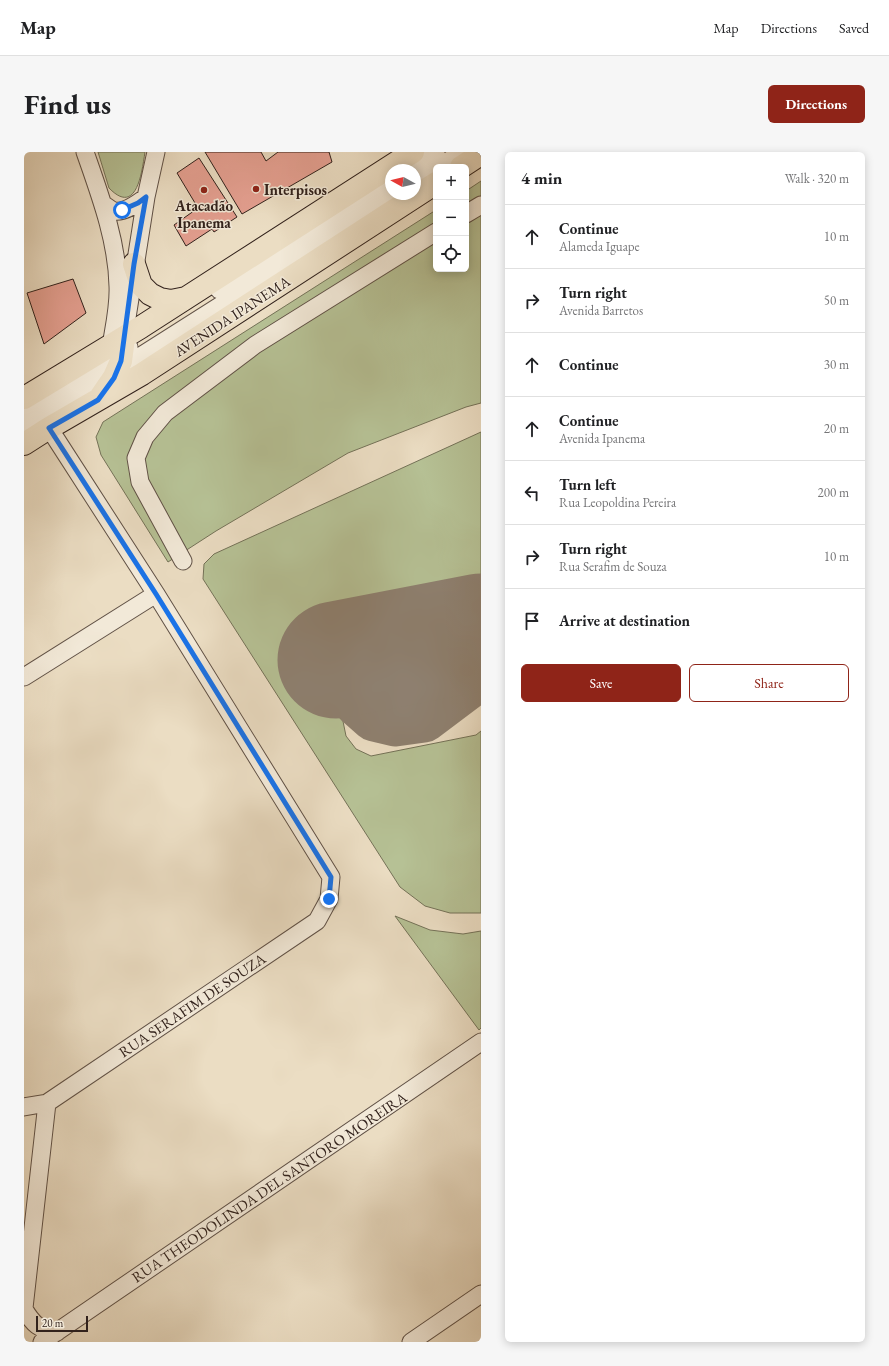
<!DOCTYPE html>
<meta charset="utf-8">
<style>
:root{--surface:#fff;--page:#f6f6f6;--text:#202124;--muted:#757577;--line:#e0e0e0;--accent:#8f2418}
body{margin:0;font-family:"EB Garamond",serif;background:var(--page);color:var(--text)}
.controls{position:absolute;right:12px;top:12px;display:grid;overflow:hidden;border-radius:6px;box-shadow:0 2px 10px #0003}
.controls button{width:36px;height:36px;display:grid;place-items:center;padding:0;border:0;border-bottom:1px solid var(--line);background:var(--surface);color:var(--text);font:20px sans-serif}
.compass{position:absolute;left:361px;top:12px;width:36px;height:36px;border-radius:50%;background:var(--surface);box-shadow:0 2px 10px #0003;rotate:278deg}
.scale{position:absolute;left:12px;bottom:10px;width:52px;box-sizing:border-box;padding-left:4px;border:2px solid #32221c;border-top:0;font-size:11px;line-height:14px;white-space:nowrap;color:#32221c;-webkit-text-stroke:3px #f2e9d8;paint-order:stroke}
.stop{position:absolute;width:12px;height:12px;margin:-9px;border:3px solid #1a73e8;border-radius:50%;background:#fff}
.stop.end{background:#1a73e8;border-color:#fff;box-shadow:0 1px 4px #0008}
.list{margin:0;padding:0;list-style:none}
h2{display:flex;justify-content:space-between;align-items:center;height:52px;margin:0;padding:0 16px;font-size:17px}
h2 small{font-size:13px;font-weight:400;color:var(--muted)}
.list li{display:grid;grid-template-columns:26px 1fr auto;gap:12px;align-items:center;box-sizing:border-box;height:64px;padding:0 16px;border-top:1px solid var(--line)}
.list b{display:block;font-size:15px;white-space:nowrap}
.list p{margin:0;font-size:13px;white-space:nowrap;color:var(--muted)}
.list em{font-size:13px;font-style:normal;color:var(--muted)}
.actions{display:flex;gap:8px;padding:12px 16px}
.actions a{flex:1;padding:9px 0;border:1px solid var(--accent);border-radius:6px;text-align:center;font-size:14px;color:var(--accent)}
.actions .main{background:var(--accent);color:#fff}
.icon{flex:none;width:22px;height:22px;fill:none;stroke:currentColor;stroke-width:2;stroke-linecap:round;stroke-linejoin:round}
.map{position:relative;flex:none;width:457px;height:1190px;overflow:hidden;border-radius:6px}
header{display:flex;align-items:center;gap:24px;box-sizing:border-box;height:56px;padding:0 20px;background:var(--surface);border-bottom:1px solid var(--line)}
header strong{font-size:19px}
nav{display:flex;gap:22px;margin-inline-start:auto;font-size:14px}
.intro{display:flex;align-items:center;justify-content:space-between;box-sizing:border-box;height:96px;padding:0 24px}
h1{margin:0;font-size:28px}
.button{padding:10px 18px;border-radius:6px;background:var(--accent);color:#fff;font-size:14px;font-weight:700}
main{display:flex;gap:24px;padding:0 24px}
aside{flex:1;background:var(--surface);border-radius:6px;box-shadow:0 2px 10px #0003}
.map>svg:first-child{display:block}
.green{fill:#b6c195;stroke:#747258}
.lines{fill:none;stroke-linecap:round;stroke-linejoin:round}
.taxiway{stroke:#8e8070;stroke-width:47}
.runway{stroke:#8e8070;stroke-width:117}
.building{fill:#e49f90;stroke:#32221c}
.minor-casing{stroke:#605146;stroke-width:19}
.major-casing{stroke:#32221c;stroke-width:24}
.minor{stroke:#f2e9d8;stroke-width:17}
.major{stroke:#ebddc3;stroke-width:22}
.route{stroke:#1a73e8;stroke-width:5}
.poi-dot{fill:#8f2418;stroke:#f2e9d8;stroke-width:1.5}
.labels{text-anchor:middle;dominant-baseline:central;stroke-width:3;stroke-linejoin:round;paint-order:stroke}
.poi-label{font-size:15px;font-weight:bold;fill:#32221c;stroke:#f2e9d8;text-anchor:start}
.street-label{font-size:15px;fill:#32221c;stroke:#f2e9d8}
</style>
<header>
<strong>Map</strong>
<nav><a>Map</a><a>Directions</a><a>Saved</a></nav>
</header>
<div class="intro"><h1>Find us</h1><a class="button">Directions</a></div>
<main>
<div class="map">
<svg width="457" height="1190" viewBox="0 0 457 1190">
<rect width="100%" height="100%" fill="#ebddc3"/>
<filter id="stains"><feTurbulence type="fractalNoise" baseFrequency=".005" numOctaves="4"/><feColorMatrix values="0 0 0 0 .2 0 0 0 0 .09 0 0 0 0 .02 0 0 0 .5 -.17"/></filter>
<radialGradient id="worn" r=".72"><stop offset=".6" stop-color="#630" stop-opacity="0"/><stop offset="1" stop-color="#630" stop-opacity=".3"/></radialGradient>
<!-- green -->
<path class="green" d="M74 0H121C118 19 113 65 85 36Z
M457 29V251L442 255 324 301 192 379 144 410 77 303 72 285 79 270 412 58V117H442V39Z
M457 280V451L301 481 322 584 332 597 347 604 452 583 457 579V761H426L401 754 376 735 179 427 180 412 190 402Z
M371 764 406 778 439 782 457 779V876L455 878Z"/>
<g class="lines">
<!-- taxiway -->
<path class="taxiway" d="M457 478 376 476 344 488 326 505 324 527 333 551 350 566 371 571 400 567 457 524"/>
<!-- runway -->
<path class="runway" d="M312 508 457 480"/>
</g>
<!-- building -->
<path class="building" d="M181 0H237L242 9 254 0H305L308 10 218 62Z
M175 6 213 65 190 80 188 77 162 94 150 73 174 56 153 21Z
M49 127 62 161 20 192 3 141Z"/>
<g class="lines">
<!-- minor casing -->
<g class="minor-casing">
<path id="minor" d="M61 0C76 43 93 88 94 134 95 154 90 175 87 194
M415 15 438 0
M383 18 412 0
M391 30 412 17
M79 52C82 54 87 58 90 59 100 61 114 51 122 45
M442 62 457 53
M195 138 367 28
M102 172 122 45 132 0
M0 262 105 195
M0 278 372 42
M159 409 116 330 112 306 121 285 141 261 231 193 412 80
M0 525 132 442
M0 955 23 951 293 769 305 747 307 725 132 442 25 276
M0 1156 23 951
M0 1157C9 1172 15 1178 33 1180
M18 1190 457 890
M387 1190 457 1142"/>
</g>
<!-- major casing -->
<g class="major-casing">
<path id="major" d="M437 15 457 2
M110 112 117 133 126 142 136 147 147 149 162 146
M77 244 90 225 97 209 100 186
M0 246 117 175 389 0
M0 292 25 276 118 222 412 31"/>
</g>
<!-- minor -->
<use href="#minor" class="minor"/>
<!-- major -->
<use href="#major" class="major"/>
</g>
<g class="lines">
<!-- route -->
<path class="route" d="M98 58 114 51 122 45 110 112 97 209 90 226 74 248 25 276 132 442 307 725 305 747"/>
</g>
<!-- markers -->
<g class="poi-dot">
<circle cx="232" cy="37" r="4"/>
<circle cx="180" cy="38" r="4"/>
</g>
<g class="labels">
<!-- poi labels -->
<g class="poi-label">
<text x="240" y="37">Interpisos</text>
<text x="180" y="53" text-anchor="middle">Atacadão<tspan x="180" dy="17">Ipanema</tspan></text>
</g>
<!-- street labels -->
<g class="street-label">
<text transform="translate(208 164) rotate(-33)">AVENIDA IPANEMA</text>
<text transform="translate(168 853) rotate(-34)">RUA SERAFIM DE SOUZA</text>
<text transform="translate(245 1035) rotate(-34)">RUA THEODOLINDA DEL SANTORO MOREIRA</text>
</g>
</g>
<rect width="100%" height="100%" filter="url(#stains)"/>
<rect width="100%" height="100%" fill="url(#worn)"/>
</svg>
<div class="controls">
<button>+</button>
<button>−</button>
<button><svg class="icon" aria-label="locate" viewBox="0 0 24 24"><circle cx="12" cy="12" r="6"/><path d="M12 2v4M12 18v4M2 12h4M18 12h4"/></svg></button>
</div>
<svg class="compass" viewBox="-18 -18 36 36"><path d="M0-13l5 13h-10z" fill="#e53935"/><path d="M0 13l5-13h-10z" fill="#757577"/></svg>
<div class="scale">20 m</div>
<div class="stop" style="left:98px;top:58px"></div>
<div class="stop end" style="left:305px;top:747px"></div>
</div>
<aside>
<h2>4 min<small>Walk · 320 m</small></h2>
<ul class="list">
<li><svg class="icon" aria-label="ahead" viewBox="0 0 24 24"><path d="M12 20V5M6 11l6-6 6 6"/></svg><div><b>Continue</b><p>Alameda Iguape</p></div><em>10 m</em></li>
<li><svg class="icon" aria-label="right" viewBox="0 0 24 24"><path d="M7 20v-9h11M14 6l5 5-5 5"/></svg><div><b>Turn right</b><p>Avenida Barretos</p></div><em>50 m</em></li>
<li><svg class="icon" aria-label="ahead" viewBox="0 0 24 24"><path d="M12 20V5M6 11l6-6 6 6"/></svg><div><b>Continue</b></div><em>30 m</em></li>
<li><svg class="icon" aria-label="ahead" viewBox="0 0 24 24"><path d="M12 20V5M6 11l6-6 6 6"/></svg><div><b>Continue</b><p>Avenida Ipanema</p></div><em>20 m</em></li>
<li><svg class="icon" aria-label="left" viewBox="0 0 24 24"><path d="M17 20v-9H6M10 6l-5 5 5 5"/></svg><div><b>Turn left</b><p>Rua Leopoldina Pereira</p></div><em>200 m</em></li>
<li><svg class="icon" aria-label="right" viewBox="0 0 24 24"><path d="M7 20v-9h11M14 6l5 5-5 5"/></svg><div><b>Turn right</b><p>Rua Serafim de Souza</p></div><em>10 m</em></li>
<li><svg class="icon" aria-label="arrive" viewBox="0 0 24 24"><path d="M6 21V4h12l-3 4 3 4H6"/></svg><div><b>Arrive at destination</b></div></li>
</ul>
<div class="actions"><a class="main">Save</a><a>Share</a></div>
</aside>
</main>
